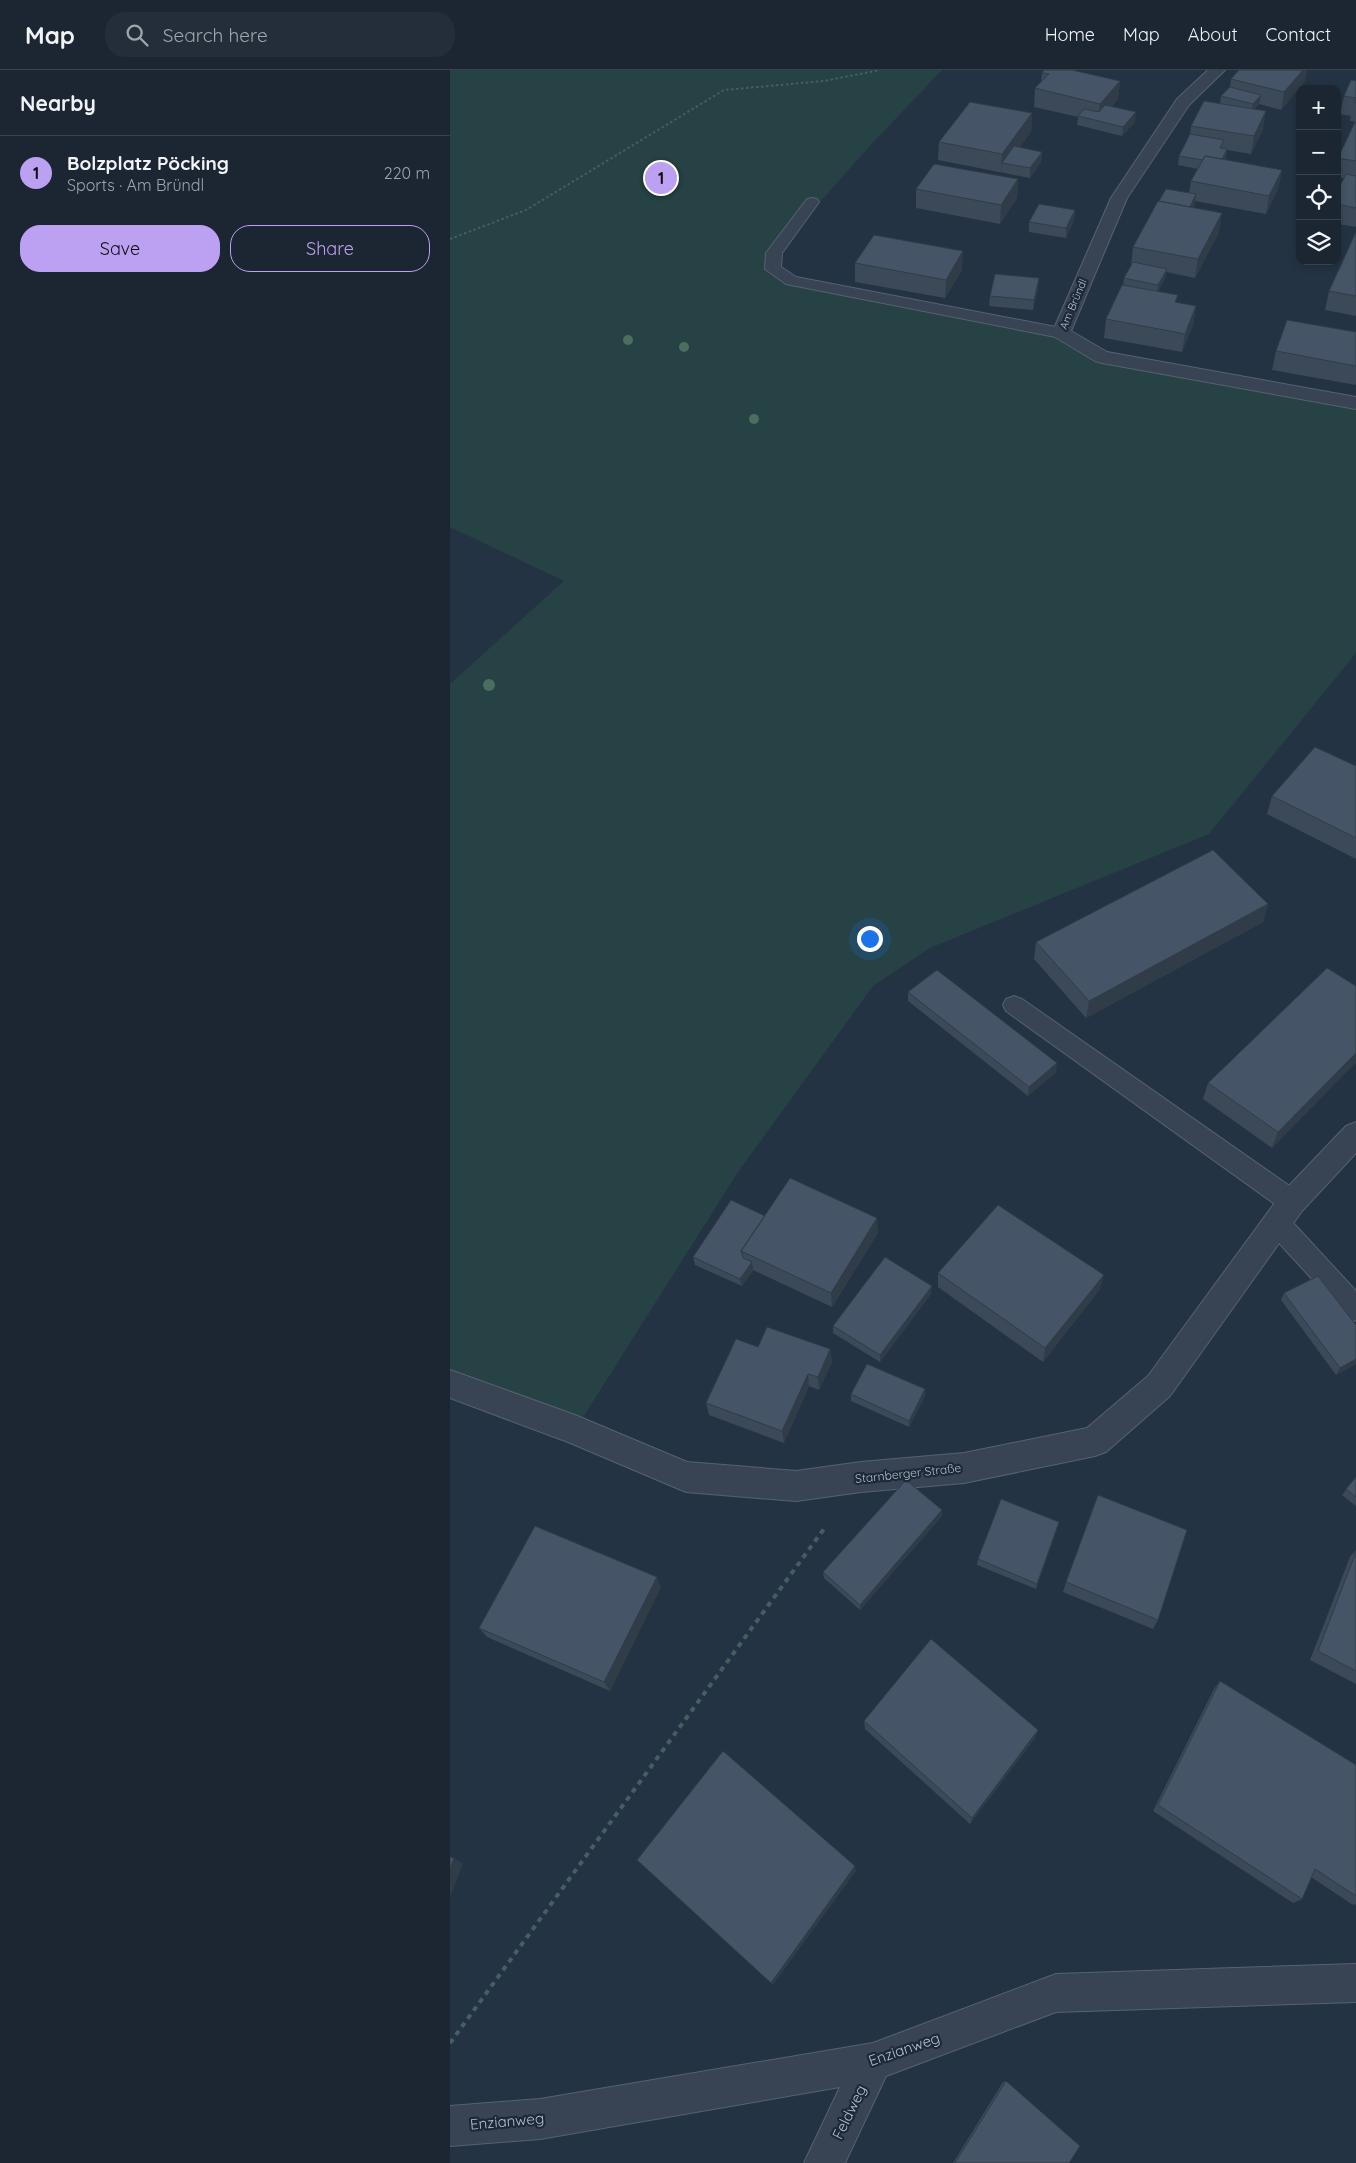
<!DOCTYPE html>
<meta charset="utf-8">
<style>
:root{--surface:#1b2632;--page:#242e3a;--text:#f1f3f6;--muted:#a0a5ac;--line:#39434d;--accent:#bca0f2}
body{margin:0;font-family:Quicksand,sans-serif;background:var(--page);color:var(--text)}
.controls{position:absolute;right:15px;top:15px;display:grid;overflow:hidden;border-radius:10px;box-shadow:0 2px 8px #0003}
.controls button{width:45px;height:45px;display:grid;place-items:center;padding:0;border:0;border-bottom:1px solid var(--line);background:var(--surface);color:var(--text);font:25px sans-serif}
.you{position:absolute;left:419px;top:868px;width:18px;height:18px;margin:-12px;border:4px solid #fff;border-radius:50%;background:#1a73e8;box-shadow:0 0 0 8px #1a73e833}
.badge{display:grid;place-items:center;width:32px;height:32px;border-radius:50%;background:var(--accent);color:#111;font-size:16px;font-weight:700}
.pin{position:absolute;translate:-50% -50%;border:2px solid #fff;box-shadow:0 1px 5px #0006}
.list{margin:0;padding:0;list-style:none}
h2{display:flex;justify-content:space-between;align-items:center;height:65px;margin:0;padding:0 20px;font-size:21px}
h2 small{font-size:16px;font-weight:400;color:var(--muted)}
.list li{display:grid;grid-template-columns:32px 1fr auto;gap:15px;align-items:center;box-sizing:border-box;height:75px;padding:0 20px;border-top:1px solid var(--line)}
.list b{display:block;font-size:19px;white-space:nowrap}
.list p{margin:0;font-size:16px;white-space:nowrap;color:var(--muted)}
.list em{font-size:16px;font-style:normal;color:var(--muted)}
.actions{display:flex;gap:10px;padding:15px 20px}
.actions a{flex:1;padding:11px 0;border:1px solid var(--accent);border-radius:20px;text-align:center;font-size:18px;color:var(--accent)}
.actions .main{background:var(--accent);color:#111}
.icon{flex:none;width:28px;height:28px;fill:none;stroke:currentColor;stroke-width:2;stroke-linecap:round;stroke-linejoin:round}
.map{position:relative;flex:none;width:906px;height:2093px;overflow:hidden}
header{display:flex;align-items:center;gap:30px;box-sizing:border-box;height:70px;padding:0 25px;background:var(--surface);border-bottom:1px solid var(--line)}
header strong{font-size:24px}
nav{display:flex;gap:28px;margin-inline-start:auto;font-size:18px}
.search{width:350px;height:45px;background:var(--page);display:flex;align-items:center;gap:12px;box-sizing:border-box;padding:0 18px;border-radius:20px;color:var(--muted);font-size:19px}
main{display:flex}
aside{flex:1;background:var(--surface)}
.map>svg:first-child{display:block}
.green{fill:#264244}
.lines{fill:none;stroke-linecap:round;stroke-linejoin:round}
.service-casing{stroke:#566270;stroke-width:2}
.minor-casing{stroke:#566270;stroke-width:2}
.path-far1{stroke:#445f61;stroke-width:2;stroke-dasharray:2.5 2.5;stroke-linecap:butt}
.path{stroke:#445f61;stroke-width:4;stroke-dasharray:5 5;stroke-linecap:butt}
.service{fill:#384453;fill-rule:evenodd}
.minor{fill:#384453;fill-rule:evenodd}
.tree{fill:#4b6e5e}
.wall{fill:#3b4959}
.shaded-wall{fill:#303c48}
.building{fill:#455567;stroke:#303c48}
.labels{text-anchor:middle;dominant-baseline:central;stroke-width:4.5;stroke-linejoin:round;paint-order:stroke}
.far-street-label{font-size:11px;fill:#b5bfcd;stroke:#1d2938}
.street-label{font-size:12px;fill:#b5bfcd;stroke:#1d2938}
.near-street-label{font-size:15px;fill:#b5bfcd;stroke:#1d2938}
</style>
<header>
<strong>Map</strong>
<div class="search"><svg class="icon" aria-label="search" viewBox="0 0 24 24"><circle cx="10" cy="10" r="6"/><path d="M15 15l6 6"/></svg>Search here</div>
<nav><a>Home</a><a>Map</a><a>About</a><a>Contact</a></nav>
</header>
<main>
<aside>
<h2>Nearby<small></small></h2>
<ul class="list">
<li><span class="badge">1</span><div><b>Bolzplatz Pöcking</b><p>Sports · Am Bründl</p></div><em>220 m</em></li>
</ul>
<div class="actions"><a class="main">Save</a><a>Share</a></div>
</aside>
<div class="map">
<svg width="906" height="2093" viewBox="0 0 906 2093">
<rect width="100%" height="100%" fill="#243343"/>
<!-- green -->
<path class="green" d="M0 0H492L418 78 370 132 358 130 317 201 604 266 648 291 906 339V583L759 764 480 878 423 916 288 1102 132 1349 0 1300V614L114 511 0 457Z"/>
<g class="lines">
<!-- service casing -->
<g class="service-casing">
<path id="service" d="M362 128 367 129 369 132 332 183 331 197 346 207 611 258 617 260 619 263 617 266 611 268 336 214 315 199 316 183 357 129Z
M564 926 572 929 851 1124 854 1132 851 1140 842 1143 833 1140 556 941 553 935 556 929Z
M826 1141 835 1144 906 1221V1251L897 1247 817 1160 814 1152 817 1144Z"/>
</g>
<!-- minor casing -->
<g class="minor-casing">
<path id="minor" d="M758 0H775L739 35 677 128 621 261 657 282 906 327V339L652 293 645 291 605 267 602 263 661 128 727 29Z
M906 1052V1083L852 1141 720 1326 656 1382 645 1386 514 1413 411 1422 346 1431 236 1422 118 1372 0 1328V1300L125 1345 237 1392 346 1401 411 1392 514 1383 637 1358 698 1306 832 1123 896 1056Z
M906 1894V1932L606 1942 436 2006 395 2093H354L390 2017 90 2069 0 2076V2036L90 2029 423 1973 606 1904Z"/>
</g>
<!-- path-far1 -->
<path class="path-far1" d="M0 169 76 140 274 20 374 11 430 0"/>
<!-- path -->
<path class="path" d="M0 1973 376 1456"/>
<!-- service -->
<use href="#service" class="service"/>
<!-- minor -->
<use href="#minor" class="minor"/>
</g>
<!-- trees -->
<g class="tree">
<circle cx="178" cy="270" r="5"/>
<circle cx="234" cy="277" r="5"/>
<circle cx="304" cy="349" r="5"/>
<circle cx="39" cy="615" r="6"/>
</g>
<!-- wall -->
<path class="wall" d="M594 0H625V1L670 11 668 29 662 36 685 52 672 66 627 55 628 47 584 37 585 18 591 12 592 3Z
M789 0H857L855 11 831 40 809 34 805 39 813 59 801 84 777 80 775 90 832 100 828 119 816 144 745 131 743 138 769 162 745 208 716 202 715 208 708 222 727 233 746 236 743 255 732 282 654 268 656 249 673 216 674 208 681 196 683 177 739 123 741 111 748 99 728 95 729 86 740 64 741 56 770 33 771 26 780 17 781 9Z
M906 11V52L900 51 901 46 890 44 894 26Z
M582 43 581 62 569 77 592 82 591 92 580 108 488 90 489 72Z
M906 53V157L887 154V122L894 108 887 107V91L888 88Z
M568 109 567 128 550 154 466 138V119Z
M625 140 624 150 616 168 579 162V152Z
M906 162V246L875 240 879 221Z
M405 193 512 200 495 228 405 212Z
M589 208 588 218 583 240 539 236 540 226Z
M906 262V315L822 300 826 281Z
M906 696V789L817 744 822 726Z
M818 834 813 852 636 948 584 889 586 872Z
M906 916V992L822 1078 753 1029 758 1013Z
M458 922 606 1002 578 1026 458 931Z
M315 1146 428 1163 382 1237 303 1200 292 1216 245 1195 243 1187Z
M488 1203 650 1219 593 1292 488 1217Z
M834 1223 906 1294 886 1305 831 1230Z
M481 1224 430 1292 383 1263V1256Z
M308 1277 380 1279 382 1292 369 1320 359 1316 334 1373 259 1345 256 1333Z
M475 1319V1326L459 1357 401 1331V1324Z
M906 1407V1436L892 1425Z
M492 1446 410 1540 374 1508 373 1502Z
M609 1452 586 1519 527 1495 528 1489Z
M906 1480V1614L860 1590 900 1487Z
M616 1512 708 1550 703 1559 613 1522Z
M211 1517 160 1621 37 1567 29 1558Z
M770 1611 906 1695V1834L903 1835 861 1807 852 1829 843 1833 703 1741 764 1619Z
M414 1651 588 1660 585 1668 520 1754 415 1659Z
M556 2011 619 2093H503L553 2012Z"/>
<!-- shaded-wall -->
<path class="shaded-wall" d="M853 0H857L855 11 831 40 834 22Z
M670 11 668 29 649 51 648 50 650 34Z
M811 25 809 34 801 43 803 34Z
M816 41 813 59 801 84 804 66Z
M686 42 685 52 672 66 673 57Z
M582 43 581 62 558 94 552 93 551 103 552 84Z
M777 79 776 89 769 102 771 93Z
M592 82 591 92 580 108V98Z
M832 100 828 119 816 144 819 126Z
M568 109 567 128 550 154 551 135Z
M746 124 745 134 738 148 739 138Z
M625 140 624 150 616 168V158Z
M772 143 769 162 745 208 748 189Z
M513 181 512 200 495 228 496 210Z
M717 199 715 208 707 225 708 215Z
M589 208 588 218 583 240 584 230Z
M746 236 743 255 732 282 735 264Z
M818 834 813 852 636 948 639 931Z
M906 983V992L822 1078 828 1062Z
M607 993 606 1002 578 1026 579 1017Z
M427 1148 428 1163 382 1237 381 1223Z
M302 1192 303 1199 292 1216 290 1209Z
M654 1205 650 1219 593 1292 595 1278Z
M482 1216 481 1224 430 1292V1285Z
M380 1279 382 1292 369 1320 368 1307Z
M906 1289V1294L886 1305 890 1298Z
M358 1304 359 1316 334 1373 332 1361Z
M475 1319V1326L459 1357V1351Z
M492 1440V1446L410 1540V1535Z
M609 1452 608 1457 586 1519 587 1514Z
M207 1507 211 1517 160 1621 154 1612Z
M588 1660 585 1668 520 1754 522 1748Z
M4 1788 13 1794 0 1827V1799Z
M405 1796 406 1801 323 1915 321 1913Z"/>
<!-- building -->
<path class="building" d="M594 0H622L670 11 650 34 585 18 599 4 592 3Z
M789 0H853L834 22 781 9Z
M901 10 906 11V33L904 32 906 28 894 26Z
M780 17 811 25 803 34 771 26Z
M754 31 816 41 804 66 741 56Z
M520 32 582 43 552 84 489 72Z
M655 35 686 42 673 57 628 46 634 39 649 42Z
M905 52 906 53V91L888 88Z
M740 64 774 70 770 78 777 79 772 89 755 86 753 90 729 86Z
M564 76 592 82 580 98 552 93Z
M755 86 832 100 819 126 741 111Z
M484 94 568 109 551 135 466 119Z
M896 104 906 106V138L887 134V122Z
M716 119 746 124 740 137 709 131Z
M708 131 772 143 748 189 683 177Z
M589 134 625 140 616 158 579 152Z
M906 162V226L879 221Z
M424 165 513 181 496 210 405 193Z
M683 192 717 199 708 215 674 208Z
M545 204 589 208 584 230 540 226Z
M672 215 728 225 725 232 746 236 735 264 656 249Z
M837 250 906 262V296L826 281Z
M865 677 906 696V768L822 726Z
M763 780 818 834 639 931 586 872Z
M877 898 906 916V983L828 1062 758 1013Z
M487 900 607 993 579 1017 458 922Z
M340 1108 427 1148 381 1223 291 1181Z
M281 1130 315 1146 291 1181 293 1188 302 1192 290 1209 243 1187Z
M548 1135 654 1205 595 1278 488 1203Z
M435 1187 482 1216 430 1285 383 1256Z
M868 1206 906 1255V1289L890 1298 834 1223Z
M317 1257 380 1279 368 1307 358 1304 332 1361 256 1333 286 1269 308 1277Z
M417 1294 475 1319 459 1351 401 1324Z
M906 1407V1427L896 1419Z
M456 1410 492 1440 410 1535 373 1502Z
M648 1425 737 1460 708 1550 616 1512Z
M551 1429 609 1452 587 1514 528 1489Z
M85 1456 207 1507 154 1612 29 1558Z
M906 1482V1601L868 1581Z
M481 1569 588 1660 522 1748 414 1651Z
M770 1611 906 1695V1826L865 1799 852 1829 708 1735Z
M273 1681 405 1796 321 1913 187 1790Z
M0 1787 4 1788 0 1799Z
M556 2011 630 2076 619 2093H505Z"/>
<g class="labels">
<!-- far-street labels -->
<g class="far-street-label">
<text transform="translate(623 234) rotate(-67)">Am Bründl</text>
</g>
<!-- street labels -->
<g class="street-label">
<text transform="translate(458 1403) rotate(-6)">Starnberger Straße</text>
</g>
<!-- near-street labels -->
<g class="near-street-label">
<text transform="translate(454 1979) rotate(-19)">Enzianweg</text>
<text transform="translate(399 2042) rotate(-64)">Feldweg</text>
<text transform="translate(57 2051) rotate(-5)">Enzianweg</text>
</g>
</g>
</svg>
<div class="controls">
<button>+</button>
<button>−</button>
<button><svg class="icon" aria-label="locate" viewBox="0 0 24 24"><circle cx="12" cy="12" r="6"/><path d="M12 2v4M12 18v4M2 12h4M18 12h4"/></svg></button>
<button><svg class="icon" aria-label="layers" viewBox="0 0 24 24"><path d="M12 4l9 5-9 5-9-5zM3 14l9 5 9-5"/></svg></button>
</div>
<div class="you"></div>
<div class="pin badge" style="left:211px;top:108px">1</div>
</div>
</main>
